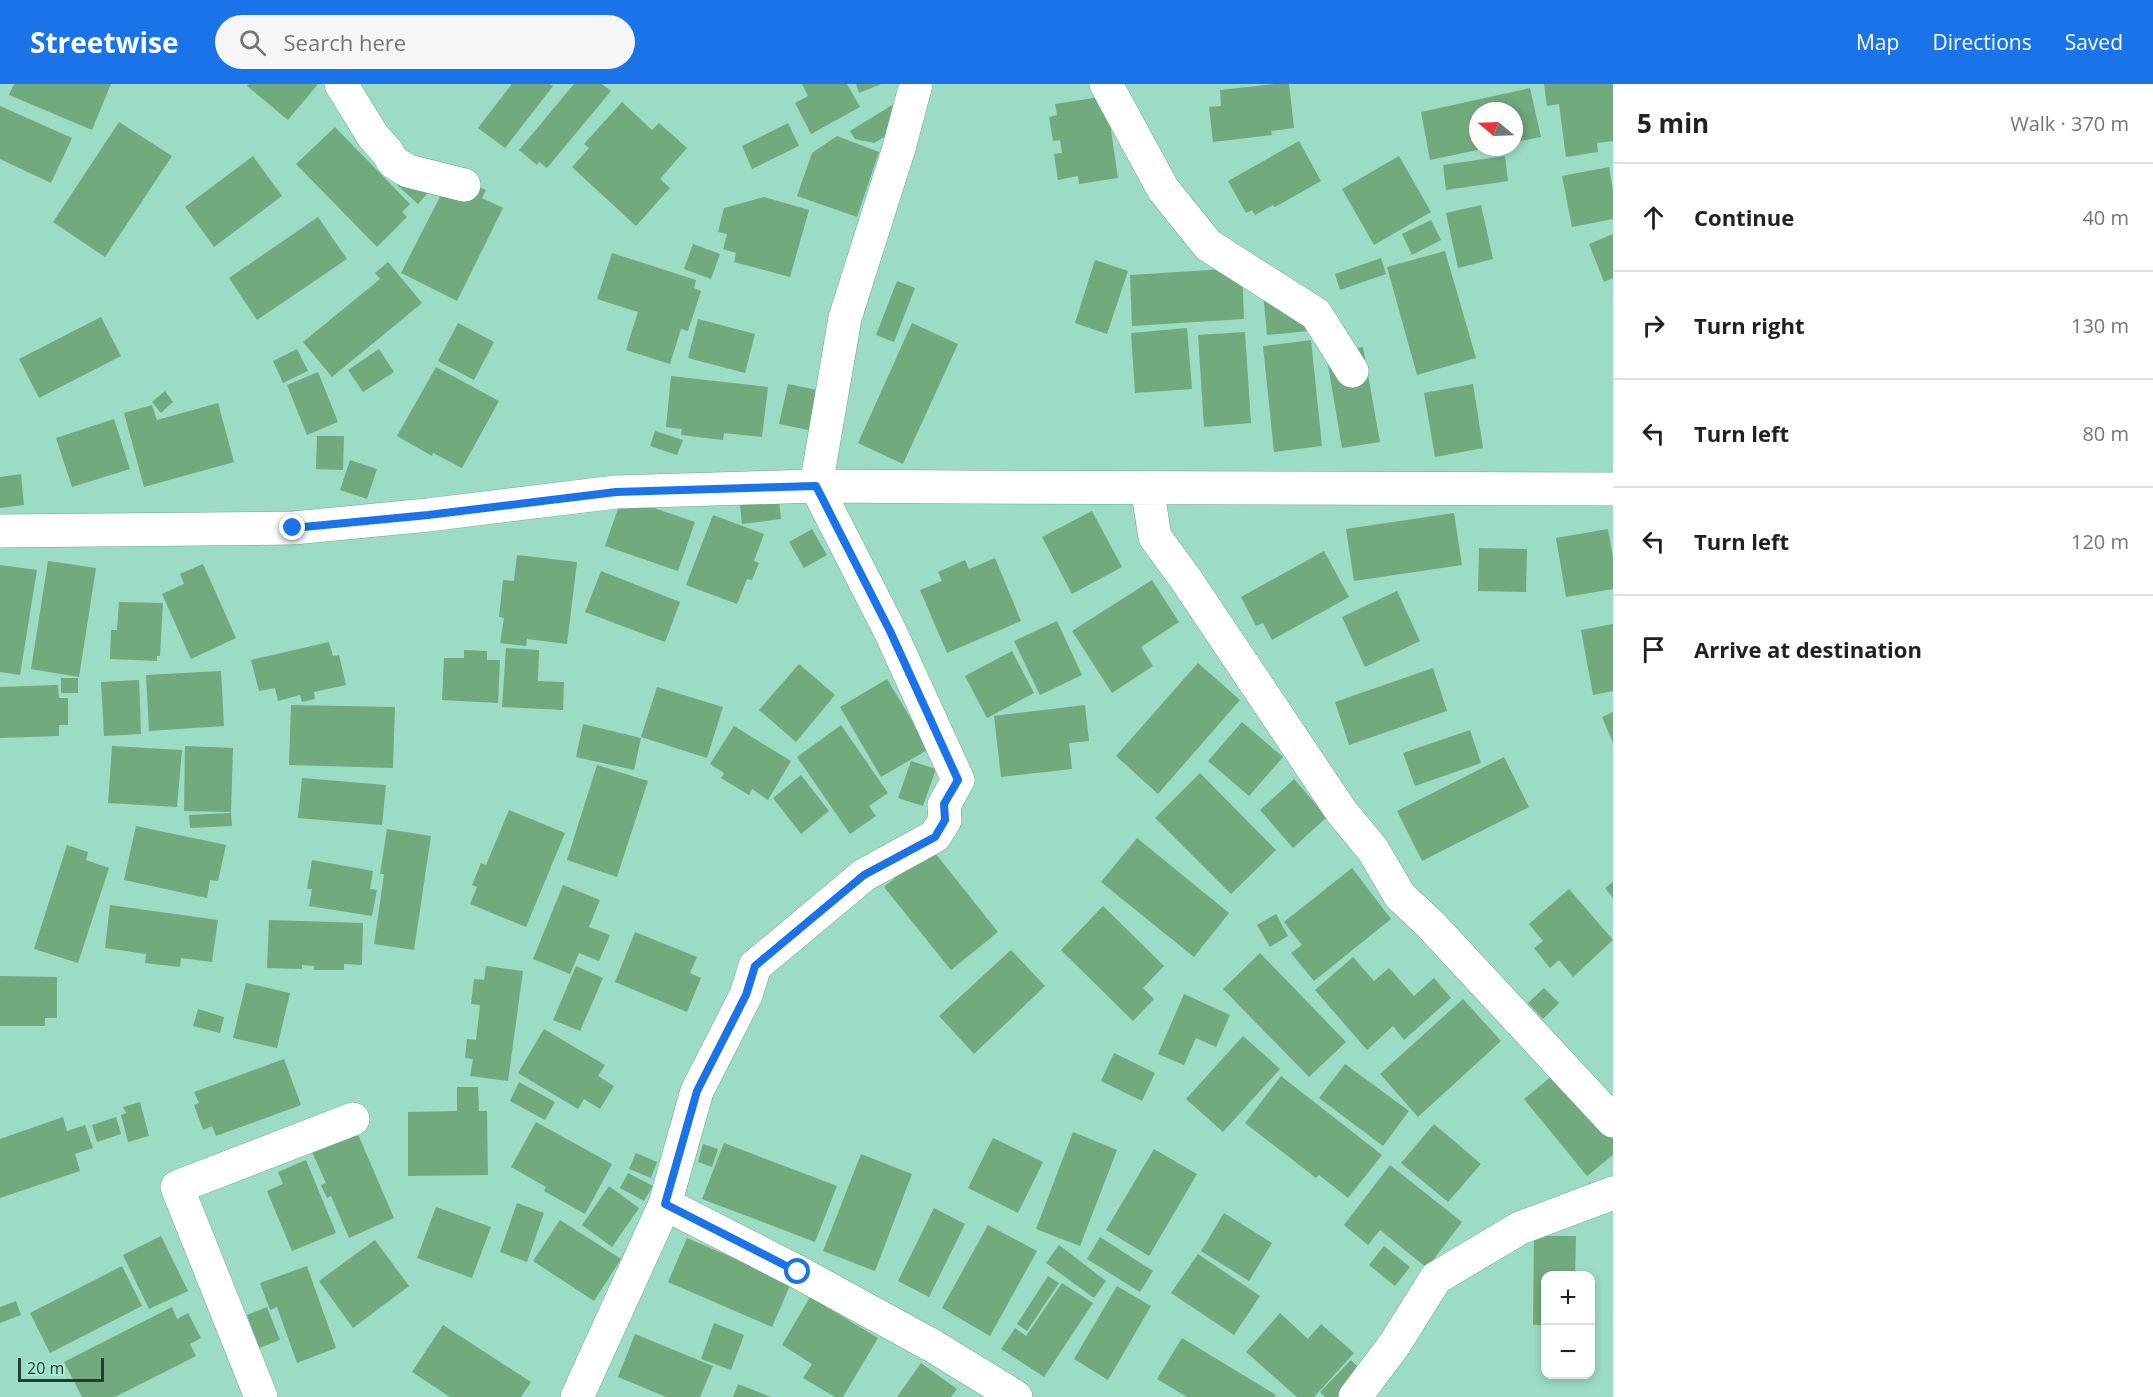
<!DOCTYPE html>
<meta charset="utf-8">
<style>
:root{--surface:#fff;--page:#f6f6f6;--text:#202124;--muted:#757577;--line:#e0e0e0;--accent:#1a73e8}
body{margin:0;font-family:"Open Sans",sans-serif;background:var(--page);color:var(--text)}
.controls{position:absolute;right:18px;bottom:18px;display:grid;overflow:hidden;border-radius:12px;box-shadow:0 3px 9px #0003}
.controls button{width:54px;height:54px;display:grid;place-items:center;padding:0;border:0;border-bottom:2px solid var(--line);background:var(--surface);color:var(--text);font:30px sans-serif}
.compass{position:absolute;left:1469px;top:18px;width:54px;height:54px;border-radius:50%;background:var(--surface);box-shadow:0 3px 9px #0003;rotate:289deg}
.scale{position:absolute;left:18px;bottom:15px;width:86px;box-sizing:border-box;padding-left:6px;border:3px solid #243e35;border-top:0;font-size:16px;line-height:21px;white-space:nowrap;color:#243e35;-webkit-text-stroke:4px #a9e8d1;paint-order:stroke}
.stop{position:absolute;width:18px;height:18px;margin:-14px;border:4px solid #1a73e8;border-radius:50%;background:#fff}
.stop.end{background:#1a73e8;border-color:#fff;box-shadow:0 2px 6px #0008}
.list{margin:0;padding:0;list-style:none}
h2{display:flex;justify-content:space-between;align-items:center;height:78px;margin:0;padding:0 24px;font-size:26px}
h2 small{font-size:20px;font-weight:400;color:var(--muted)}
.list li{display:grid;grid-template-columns:39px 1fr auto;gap:18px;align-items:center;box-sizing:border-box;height:108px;padding:0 24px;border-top:2px solid var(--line)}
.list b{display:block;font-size:22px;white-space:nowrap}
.list em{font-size:20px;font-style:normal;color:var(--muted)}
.icon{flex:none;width:33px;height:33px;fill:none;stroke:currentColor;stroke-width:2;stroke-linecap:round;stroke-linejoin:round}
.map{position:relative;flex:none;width:1613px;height:1313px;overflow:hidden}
header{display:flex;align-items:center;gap:36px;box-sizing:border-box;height:84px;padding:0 30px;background:var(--accent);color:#fff}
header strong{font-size:28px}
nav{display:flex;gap:33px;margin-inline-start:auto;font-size:21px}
.search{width:420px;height:54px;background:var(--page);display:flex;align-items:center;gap:15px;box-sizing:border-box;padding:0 21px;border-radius:33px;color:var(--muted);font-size:22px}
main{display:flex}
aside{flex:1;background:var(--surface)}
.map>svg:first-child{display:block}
.building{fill:#71aa7d}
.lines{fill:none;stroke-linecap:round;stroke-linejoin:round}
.minor-casing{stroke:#6ca994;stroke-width:34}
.minor{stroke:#fff;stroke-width:33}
.route{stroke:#1a73e8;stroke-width:8}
</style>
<header>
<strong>Streetwise</strong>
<div class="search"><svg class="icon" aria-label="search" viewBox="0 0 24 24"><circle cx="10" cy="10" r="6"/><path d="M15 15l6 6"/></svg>Search here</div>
<nav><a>Map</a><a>Directions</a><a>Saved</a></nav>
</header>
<main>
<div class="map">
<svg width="1613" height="1313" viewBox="0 0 1613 1313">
<rect width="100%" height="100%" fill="#9cdbc4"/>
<!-- building -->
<path class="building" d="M14 0H111L92 46 9 11Z
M249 0H318L288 36 247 2Z
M512 0H550L553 2 505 64 478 44Z
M574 0H602L611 7 547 84 539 78 537 81 519 66Z
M802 0H847L860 23 811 50 795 19 808 12Z
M856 0H881L859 9Z
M1275 0H1289L1294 44 1271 47 1272 51 1213 58 1209 23 1221 22 1220 6Z
M1544 0H1613V57L1597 59 1598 68 1566 73 1559 20 1547 22Z
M1530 4 1541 53 1514 58V27H1478V63L1487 64 1430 76 1421 28Z
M1106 12 1118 94 1079 100 1078 92 1058 96 1054 70 1062 69 1060 56 1053 57 1049 33 1057 31 1055 20Z
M902 15 914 35 874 59 855 55 850 47Z
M622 18 652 46 659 39 687 64 660 95 670 104 636 142 572 83 589 64 584 60Z
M0 22 72 54 51 99 0 75Z
M119 38 172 72 105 173 53 138Z
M788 39 799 62 752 85 742 62Z
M335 43 410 120 402 128 407 133 377 163 296 80Z
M837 52 879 68 857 133 797 112 812 69Z
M1299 57 1321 97 1275 123 1273 121 1255 131 1252 126 1246 129 1228 97Z
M253 72 282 112 214 163 185 123Z
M1399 72 1431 128 1374 161 1342 105Z
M1505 72 1508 97 1446 106 1443 81Z
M417 77 439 96 418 120 397 101Z
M1609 83 1613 107V135L1572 143 1562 92Z
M464 96 486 106 482 114 503 124 457 217 401 189 448 97Z
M764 113 809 126 790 193 734 178 736 169 723 165 727 150 718 148 724 124Z
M1481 121 1493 175 1458 184 1446 129Z
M318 133 347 175 257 236 229 194Z
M1431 136 1441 156 1412 171 1402 150Z
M1613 150V194L1604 198 1589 160Z
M693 160 720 170 711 195 684 185Z
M1445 167 1476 274 1417 291 1387 183Z
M612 169 696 196 694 204 701 207 688 247 681 245 670 280 626 266 638 228 597 215Z
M1381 174 1386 190 1340 206 1335 190Z
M1095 176 1128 187 1107 250 1075 239Z
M388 178 422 219 332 293 303 258 380 195 375 189Z
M1242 184 1244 235 1132 242 1130 191Z
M897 197 915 204 894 258 876 251Z
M1305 204 1309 247 1267 251 1263 208Z
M101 233 121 272 39 314 19 275Z
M698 235 755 250 745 289 688 274Z
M458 239 494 258 474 296 438 277Z
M912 239 958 260 903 380 858 359Z
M1187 244 1192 305 1135 309 1131 249Z
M1245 248 1251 339 1204 343 1198 251Z
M1311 256 1322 362 1274 368 1263 262Z
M1363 263 1380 358 1342 364 1326 269Z
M297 265 308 287 283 299 273 277Z
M379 265 394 288 363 308 348 286Z
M436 283 499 317 462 384 433 369 432 372 397 352Z
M318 288 338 338 307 351 287 301Z
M671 292 768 303 762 353 724 349 723 356 681 351 682 345 666 343Z
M788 300 822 307 813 347 779 340Z
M1473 300 1483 364 1435 373 1424 309Z
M165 307 173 318 161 329 152 318Z
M218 319 234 378 144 403 124 329 152 321 157 336Z
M114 335 130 385 72 403 56 354Z
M655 347 683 356 677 371 650 362Z
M317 352H344L343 386 316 385Z
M350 376 377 385 367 415 340 406Z
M21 390 24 421 0 424V393Z
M622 413 695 438 678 487 605 462Z
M779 415 781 435 742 440 740 420Z
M1092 427 1122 483 1072 510 1042 453Z
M1454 429 1462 481 1354 497 1346 445Z
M713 431 764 450 754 477 759 479 752 496 747 495 737 520 686 501Z
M812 445 827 471 804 484 789 458Z
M1608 445 1613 474V505L1566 513 1556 454Z
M1479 464 1527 465 1526 508 1478 507Z
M1324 467 1349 513 1272 556 1263 539 1256 542 1241 513Z
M517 471 577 478 567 560 527 555 526 562 500 559 504 534 499 533 503 496 514 497Z
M995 474 1021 537 947 569 920 506 942 497 938 488 965 476 969 485Z
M48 477 96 484 79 593 31 585Z
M203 480 236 554 191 575 162 510 184 500 180 490Z
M0 481 37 486 20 591 0 588Z
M601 487 680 518 665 558 585 528Z
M1152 496 1179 538 1141 563 1153 582 1112 609 1072 547Z
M1397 507 1420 557 1365 583 1342 533Z
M119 518 163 519 160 572H157V577L110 575 111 546H117Z
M1057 537 1082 591 1040 611 1014 557Z
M1613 540V607L1593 611 1581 546Z
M329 558 333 572 339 571 346 601 314 608 315 615 302 618 300 611 278 617 275 604 259 607 251 576Z
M506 564 539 566 538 597 564 598 563 626 502 623Z
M464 566 487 567V576H500L498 619 442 616 444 574H464Z
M1012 567 1034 609 987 634 965 592Z
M1198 579 1240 616 1158 710 1116 672Z
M799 580 835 611 796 658 759 626Z
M1433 584 1447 627 1349 661 1335 618Z
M221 587 224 642 149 647 146 591Z
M61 594H78V609H61Z
M887 595 929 665 881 693 840 623Z
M139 596 141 650 104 652 101 598Z
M58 601 59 614H68V641H59V652L0 654V603Z
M657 603 723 623 707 674 641 653Z
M291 621 395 623 393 684 289 681Z
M1085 621 1089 657 1069 659 1072 685 1001 693 994 632Z
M1613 628V659L1602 633Z
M1242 638 1283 673 1249 712 1208 677Z
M583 640 641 654 634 686 576 673Z
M841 641 888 709 869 722 876 732 850 750 797 673Z
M734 642 791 677 768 716 752 705 749 711 721 694 724 689 710 680Z
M1470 646 1481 679 1415 702 1403 669Z
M112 662 182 666 177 723 108 719Z
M185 662 233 664 231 728 184 727Z
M1504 673 1529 723 1422 777 1397 727Z
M911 677 936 685 923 722 898 714Z
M597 681 648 697 617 793 567 776Z
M1200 689 1276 766 1231 810 1155 734Z
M801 691 829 727 801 750 773 714Z
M302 694 386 701 382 741 298 734Z
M1294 695 1327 733 1293 764 1260 726Z
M509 726 565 749 526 843 470 820 477 803 472 801 481 779 486 781Z
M231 729 232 742 190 744 189 731Z
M136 742 226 761 218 797 210 796 207 814 124 796Z
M387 745 431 752 414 866 374 860 384 790H380Z
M1137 754 1229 829 1194 873 1101 798Z
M67 761 88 768 86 776 109 784 78 879 34 865Z
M931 764 998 848 951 886 884 803Z
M312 776 373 787 370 805 377 806 372 832 309 822 312 805H307Z
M1352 784 1391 835 1314 897 1291 869 1302 861 1284 838Z
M1613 798V814L1605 804Z
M563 801 600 816 589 843 610 851 599 877 579 869 570 890 533 875Z
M1569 805 1613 856 1573 893 1559 876 1550 884 1534 864 1543 857 1529 840Z
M110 821 218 836 212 878 181 874 180 883 145 879 146 870 105 864Z
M1103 822 1164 882 1143 904 1154 915 1133 937 1061 866Z
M1276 830 1288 852 1270 863 1257 841Z
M269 836 363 839 362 881 344 880V886H314V882L302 881V885L267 884Z
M635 848 697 873 690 889 701 894 687 928 615 898Z
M1011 866 1045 902 974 970 939 932Z
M1260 869 1346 958 1309 993 1223 905Z
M1353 873 1374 897 1389 884 1414 912 1434 894 1451 914 1404 956 1393 942 1367 966 1315 906Z
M486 882 523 887 508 997 470 992 473 975 465 974 467 955 476 956 480 921 471 920 474 895 484 896Z
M576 882 603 894 580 947 553 936Z
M0 892 57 893V934H45V942H0Z
M246 899 290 909 277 964 233 954Z
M1544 904 1559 919 1543 935 1528 919Z
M1184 910 1230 931 1216 963 1196 954 1184 981 1158 970Z
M1463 915 1501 957 1418 1033 1380 990Z
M198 925 224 933 220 949 193 942Z
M544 945 605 981 598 992 614 1002 600 1025 584 1015 578 1025 518 989Z
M1243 952 1280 985 1223 1048 1186 1015Z
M1114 969 1155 989 1142 1017 1101 997Z
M284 975 301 1021 216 1052 212 1042 203 1046 194 1021 199 1019 194 1008Z
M1345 980 1409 1027 1383 1062 1319 1014Z
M1558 987 1613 1054V1071L1587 1092 1524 1015Z
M1281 992 1382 1071 1348 1114 1319 1091 1316 1094 1245 1039Z
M519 998 555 1018 545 1036 510 1017Z
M457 1003H478L479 1027H487L488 1091 408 1092V1028L457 1027Z
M140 1018 149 1052 128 1058 121 1031 126 1029 123 1023Z
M63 1033 67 1047 85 1041 93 1064 75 1070 80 1087 0 1114V1055Z
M116 1033 121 1050 97 1058 92 1041Z
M536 1038 612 1080 585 1130 544 1107 546 1103 511 1083Z
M1434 1040 1481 1080 1448 1118 1401 1079Z
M357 1048 394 1134 349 1154 331 1112 327 1114 321 1101 326 1099 312 1068Z
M1073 1048 1117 1066 1080 1162 1036 1145Z
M993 1054 1043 1078 1018 1129 968 1104Z
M724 1059 837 1102 815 1158 702 1115Z
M703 1060 718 1065 712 1083 698 1078Z
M1154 1065 1197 1090 1149 1172 1106 1146Z
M636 1069 657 1078 651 1094 629 1085Z
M861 1070 912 1090 875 1187 823 1167Z
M306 1076 336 1149 292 1167 267 1107 283 1100 278 1088Z
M1390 1081 1462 1138 1427 1184 1380 1146 1368 1161 1344 1141Z
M628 1089 653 1102 644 1117 620 1104Z
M609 1102 639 1124 612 1163 582 1141Z
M517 1119 544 1129 527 1178 500 1168Z
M436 1123 491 1143 472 1194 417 1174Z
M934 1124 965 1140 929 1213 898 1197Z
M1224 1129 1272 1159 1249 1197 1201 1167Z
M560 1136 621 1175 594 1217 533 1177Z
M988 1141 1037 1167 990 1252 942 1224Z
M161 1152 188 1207 149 1225 123 1171Z
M1534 1152H1576L1575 1192H1546V1241H1533Z
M1100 1153 1153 1187 1140 1208 1087 1175Z
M687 1154 791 1199 772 1243 668 1198Z
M375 1156 409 1202 353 1244 319 1197Z
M1059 1161 1106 1197 1094 1214 1046 1179Z
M1384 1162 1410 1183 1395 1202 1369 1181Z
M1198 1170 1260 1212 1234 1251 1171 1209Z
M122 1182 142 1222 50 1269 30 1229Z
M307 1182 336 1264 297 1279 277 1223 270 1226 260 1199Z
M1048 1192 1059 1199 1027 1247 1017 1240Z
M1062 1199 1093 1219 1044 1293 1001 1265 1015 1244 1026 1252Z
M1117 1202 1151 1222 1108 1296 1074 1275Z
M810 1213 878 1254 843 1313H835L803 1294 812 1280 782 1261Z
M16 1217 21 1231 0 1239V1223Z
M172 1223 177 1235 188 1229 201 1254 190 1260 196 1272 115 1313H82L64 1278Z
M267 1223 280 1256 259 1264 247 1231Z
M1280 1229 1308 1255 1321 1240 1354 1269 1314 1313H1297L1246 1268Z
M714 1239 744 1251 731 1286 701 1275Z
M443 1241 531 1298 521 1313H450L412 1288Z
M635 1250 713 1282 700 1313H666L618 1293Z
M1182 1254 1276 1311 1274 1313H1187L1157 1295Z
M1351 1276 1365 1290 1343 1313H1325L1320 1308Z
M921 1279 957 1305 951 1313H897Z
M738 1300 771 1313H733Z"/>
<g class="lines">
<!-- minor casing -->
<g class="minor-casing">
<path id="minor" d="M341 0 373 52 388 69 393 78 408 87 464 101
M1106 0 1163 105 1208 161 1316 230 1352 287
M1147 403 1155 453 1185 494 1341 727 1373 766 1400 812 1430 840 1613 1037
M0 447 293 444 428 431 616 408 816 402 962 403 1613 405
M665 1120 798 1188 933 1262 1016 1313
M261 1313 177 1103 353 1035
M577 1313 665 1120 697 1007 746 911 755 882 864 791 935 752 945 736 944 721 958 696 890 547 816 402 845 234 899 64 916 0
M1355 1313 1394 1261 1436 1194 1520 1144 1613 1109"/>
</g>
<!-- minor -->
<use href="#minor" class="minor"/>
</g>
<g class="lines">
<!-- route -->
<path class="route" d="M293 444 428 431 616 408 816 402 890 547 958 696 944 720 945 736 935 753 864 791 755 882 746 911 697 1007 665 1120 798 1188"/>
</g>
</svg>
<div class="controls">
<button>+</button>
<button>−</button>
</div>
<svg class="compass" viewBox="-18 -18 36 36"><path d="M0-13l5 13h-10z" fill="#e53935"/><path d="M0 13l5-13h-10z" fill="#757577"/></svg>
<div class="scale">20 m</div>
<div class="stop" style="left:798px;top:1188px"></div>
<div class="stop end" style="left:293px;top:444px"></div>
</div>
<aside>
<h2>5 min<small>Walk · 370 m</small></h2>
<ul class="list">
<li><svg class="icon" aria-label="ahead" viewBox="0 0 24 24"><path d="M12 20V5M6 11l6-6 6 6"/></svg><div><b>Continue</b></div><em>40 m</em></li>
<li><svg class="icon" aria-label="right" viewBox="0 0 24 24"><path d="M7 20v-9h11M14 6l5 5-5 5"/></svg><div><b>Turn right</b></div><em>130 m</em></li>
<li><svg class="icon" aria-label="left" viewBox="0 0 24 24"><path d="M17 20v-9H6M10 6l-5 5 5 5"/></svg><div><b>Turn left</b></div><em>80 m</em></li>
<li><svg class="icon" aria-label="left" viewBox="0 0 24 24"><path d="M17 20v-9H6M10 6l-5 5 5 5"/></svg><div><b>Turn left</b></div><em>120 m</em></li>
<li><svg class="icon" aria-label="arrive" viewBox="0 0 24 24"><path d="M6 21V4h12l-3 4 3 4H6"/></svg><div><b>Arrive at destination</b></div></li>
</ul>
</aside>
</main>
